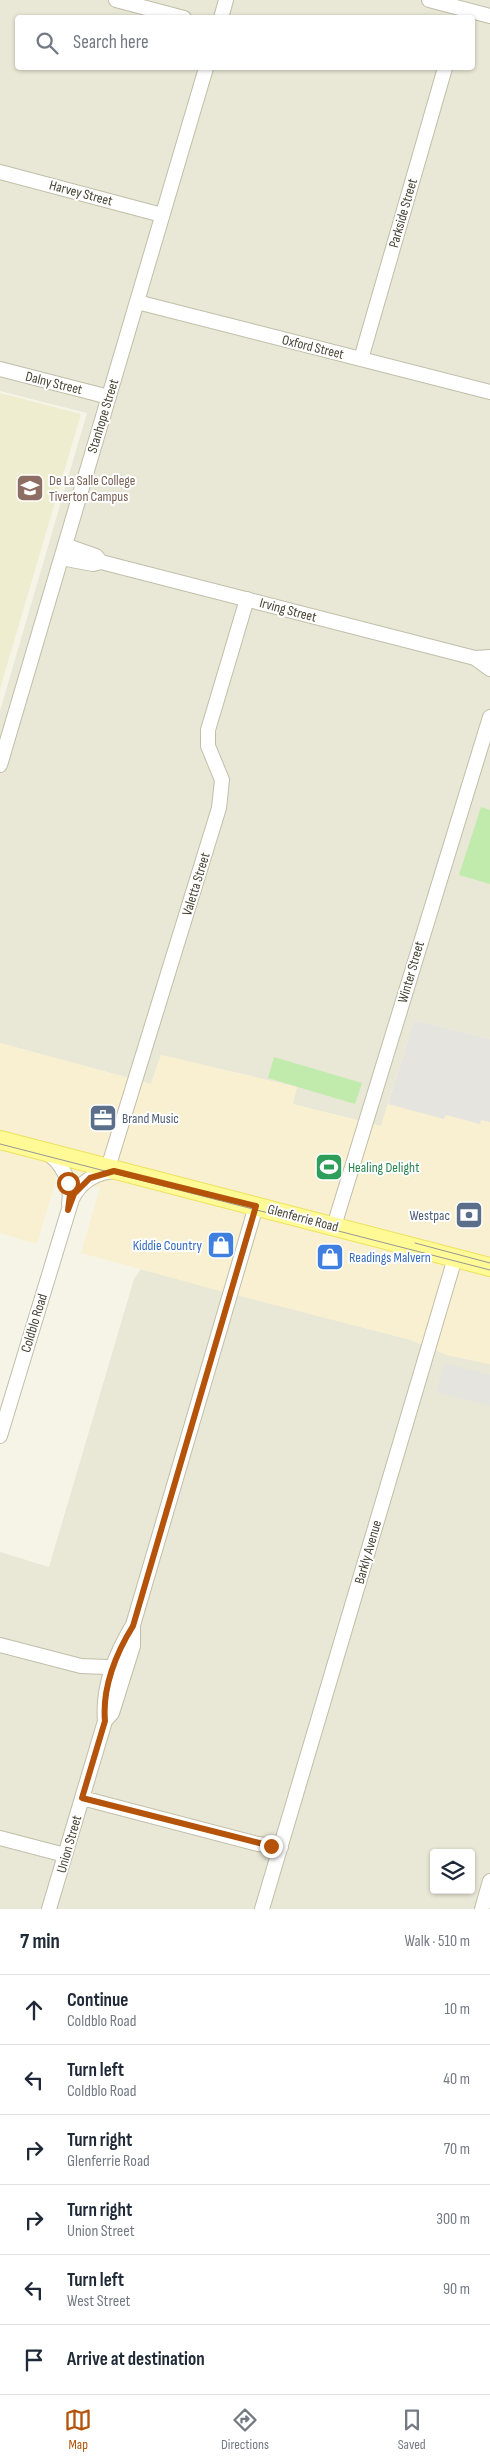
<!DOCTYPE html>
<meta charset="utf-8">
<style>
:root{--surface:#fff;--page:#f2f2f3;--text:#1f2937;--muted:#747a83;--line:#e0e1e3;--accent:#b45309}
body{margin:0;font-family:"Sofia Sans Condensed",sans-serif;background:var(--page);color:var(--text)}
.controls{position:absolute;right:15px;bottom:15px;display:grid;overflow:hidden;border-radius:5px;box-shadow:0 1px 4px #0004}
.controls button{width:45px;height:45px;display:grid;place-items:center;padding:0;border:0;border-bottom:1px solid var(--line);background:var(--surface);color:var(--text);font:25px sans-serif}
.stop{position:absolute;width:15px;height:15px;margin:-11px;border:4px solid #b45309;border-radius:50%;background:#fff}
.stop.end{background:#b45309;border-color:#fff;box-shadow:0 1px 5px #0008}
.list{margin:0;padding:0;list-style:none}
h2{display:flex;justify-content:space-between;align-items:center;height:65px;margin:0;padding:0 20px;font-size:21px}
h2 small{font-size:16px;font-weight:400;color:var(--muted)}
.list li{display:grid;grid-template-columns:32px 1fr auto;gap:15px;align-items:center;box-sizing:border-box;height:70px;padding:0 20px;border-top:1px solid var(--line)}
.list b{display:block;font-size:19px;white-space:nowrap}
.list p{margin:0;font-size:16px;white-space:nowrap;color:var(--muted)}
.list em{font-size:16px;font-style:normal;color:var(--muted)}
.icon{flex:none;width:28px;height:28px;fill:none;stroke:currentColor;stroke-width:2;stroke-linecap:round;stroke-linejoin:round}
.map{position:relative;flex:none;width:490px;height:1909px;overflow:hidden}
.search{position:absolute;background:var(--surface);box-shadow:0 1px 4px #0004;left:15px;right:15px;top:15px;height:55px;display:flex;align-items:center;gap:12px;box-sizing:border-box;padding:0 18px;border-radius:5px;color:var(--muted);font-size:19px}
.sheet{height:485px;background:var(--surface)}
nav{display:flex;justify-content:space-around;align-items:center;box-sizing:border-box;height:70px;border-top:1px solid var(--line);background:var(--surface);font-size:14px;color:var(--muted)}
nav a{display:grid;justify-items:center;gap:2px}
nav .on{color:var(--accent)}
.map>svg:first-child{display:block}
.residential{fill:#e9e7d5;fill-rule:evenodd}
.commercial{fill:#f8f0d1}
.education{fill:#efedd0}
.green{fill:#c1ebad}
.parking{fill:#e5e4df}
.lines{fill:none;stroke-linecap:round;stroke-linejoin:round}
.minor-casing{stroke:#c1bea9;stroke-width:16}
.major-casing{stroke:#ece25e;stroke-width:20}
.minor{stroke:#fff;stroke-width:14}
.major{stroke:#fff996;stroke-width:18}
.tram{stroke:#979797;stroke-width:1}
.route{stroke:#b45309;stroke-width:6}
.labels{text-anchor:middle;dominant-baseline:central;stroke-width:4;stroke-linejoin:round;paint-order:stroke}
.street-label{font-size:14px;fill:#484535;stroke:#fff}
.education-label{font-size:14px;fill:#785e54;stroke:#fff;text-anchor:start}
.service-label{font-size:14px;fill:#4e5e75;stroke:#fff;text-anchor:start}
.leisure-label{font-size:14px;fill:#27864d;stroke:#fff;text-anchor:start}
.shop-label{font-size:14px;fill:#366cbe;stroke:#fff;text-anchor:end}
</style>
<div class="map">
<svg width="490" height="1909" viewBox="0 0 490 1909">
<rect width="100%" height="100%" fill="#f5f4e7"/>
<!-- residential -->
<path class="residential" d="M0 0H490V1039L414 1020 381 1126 292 1104 297 1087 161 1055 151 1084 0 1043V711L87 413 0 391ZM18 18H472V68H18Z
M141 1269 411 1340 447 1355 490 1364V1909H0V1552L49 1567 134 1279ZM434 1853H471V1890H434Z"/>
<!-- commercial -->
<path class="commercial" d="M414 1020 490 1039V1364L447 1355 411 1340 216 1290 81 1253 100 1188 55 1176 56 1180 37 1244 0 1233V1043L151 1084 161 1055 297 1087 293 1104 381 1126Z"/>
<!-- education -->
<path class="education" d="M0 393 81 414 0 689Z"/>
<!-- green -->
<path class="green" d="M481 807 490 810V884L459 875Z
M274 1057 362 1083 355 1104 268 1078Z"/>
<!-- parking -->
<path class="parking" d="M414 1020 490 1039V1122L481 1120 480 1124 446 1115 444 1119 388 1104Z
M445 1363 490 1375V1406L436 1392Z"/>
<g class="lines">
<!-- minor casing -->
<g class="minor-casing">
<path id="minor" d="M116 0 184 18
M429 0 490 16
M221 18 226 0
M0 172 162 215
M137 302 490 392
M361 359 445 68
M0 369 109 397
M65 545 96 556 101 562
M61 558 93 564 101 562 475 658 490 657
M475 658 490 669
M0 765 206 68
M45 1152C64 1163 72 1184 69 1204
M108 1168 219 808 222 780 208 746V730L247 599
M334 1226 490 717
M0 1436 72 1199C80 1182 96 1172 115 1171
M0 1645 81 1666 107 1667 125 1672
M105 1721 112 1713 133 1646V1626
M82 1798 258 1844 281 1847
M0 1838 65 1855
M49 1909 105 1721C102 1688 116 1653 133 1625L256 1206
M262 1909 455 1258
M482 1909 490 1881"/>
</g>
<!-- major casing -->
<g class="major-casing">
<path id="major" d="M0 1140 490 1267"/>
</g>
<!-- minor -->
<use href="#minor" class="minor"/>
<!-- major -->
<use href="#major" class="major"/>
<!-- tram -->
<path class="tram" d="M0 1144 490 1270
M415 1243 490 1263"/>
</g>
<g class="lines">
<!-- route -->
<path class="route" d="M68 1183 70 1194 68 1210 74 1194 90 1178 114 1171 256 1206 133 1626C116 1653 102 1688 105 1721L82 1798 271 1846"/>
</g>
<!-- icons -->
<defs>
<g id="school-square" transform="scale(1.4375)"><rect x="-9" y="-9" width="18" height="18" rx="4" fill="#8d6e63" stroke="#fff"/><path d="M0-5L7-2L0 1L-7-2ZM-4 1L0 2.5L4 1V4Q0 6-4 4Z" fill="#fff"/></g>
<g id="office-square" transform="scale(1.4375)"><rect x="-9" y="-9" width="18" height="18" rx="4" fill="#5c6f8a" stroke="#fff"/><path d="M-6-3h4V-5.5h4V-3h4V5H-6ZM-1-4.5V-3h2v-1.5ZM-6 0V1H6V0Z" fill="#fff"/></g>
<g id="stadium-square" transform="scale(1.4375)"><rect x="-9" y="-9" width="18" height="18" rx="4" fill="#2e9e5b" stroke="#fff"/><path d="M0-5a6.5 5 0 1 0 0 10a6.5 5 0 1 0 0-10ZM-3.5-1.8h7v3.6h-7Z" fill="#fff"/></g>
<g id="bank-square" transform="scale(1.4375)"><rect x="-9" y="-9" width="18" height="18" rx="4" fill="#5c6f8a" stroke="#fff"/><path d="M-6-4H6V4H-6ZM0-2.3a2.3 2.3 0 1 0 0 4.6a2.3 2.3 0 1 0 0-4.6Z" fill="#fff"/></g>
<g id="shop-square" transform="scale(1.4375)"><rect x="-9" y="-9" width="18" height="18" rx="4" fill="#3f7fe0" stroke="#fff"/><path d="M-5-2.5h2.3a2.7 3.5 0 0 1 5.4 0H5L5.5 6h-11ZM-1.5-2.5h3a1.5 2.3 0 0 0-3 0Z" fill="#fff"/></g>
</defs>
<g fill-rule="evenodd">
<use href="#school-square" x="30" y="488"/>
<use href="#office-square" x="103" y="1118"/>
<use href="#stadium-square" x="329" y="1167"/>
<use href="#bank-square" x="469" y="1215"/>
<use href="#shop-square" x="221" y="1245"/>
<use href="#shop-square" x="330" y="1257"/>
</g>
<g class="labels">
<!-- street labels -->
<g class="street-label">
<text transform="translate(81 193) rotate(15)">Harvey Street</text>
<text transform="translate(403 213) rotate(-74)">Parkside Street</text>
<text transform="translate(313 347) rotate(14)">Oxford Street</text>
<text transform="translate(54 383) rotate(14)">Dalny Street</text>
<text transform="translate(103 416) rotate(-73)">Stanhope Street</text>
<text transform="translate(288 610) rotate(15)">Irving Street</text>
<text transform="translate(196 884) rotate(-73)">Valetta Street</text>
<text transform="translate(411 972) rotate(-74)">Winter Street</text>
<text transform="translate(303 1218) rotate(15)">Glenferrie Road</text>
<text transform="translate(34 1323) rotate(-73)">Coldblo Road</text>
<text transform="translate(368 1552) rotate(-74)">Barkly Avenue</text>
<text transform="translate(69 1844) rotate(-74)">Union Street</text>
</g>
<!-- education labels -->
<g class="education-label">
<text x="49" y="480">De La Salle College<tspan x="49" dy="16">Tiverton Campus</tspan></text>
</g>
<!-- service labels -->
<g class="service-label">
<text x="122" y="1118">Brand Music</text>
<text x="450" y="1215" text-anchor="end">Westpac</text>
</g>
<!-- leisure labels -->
<g class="leisure-label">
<text x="348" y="1167">Healing Delight</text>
</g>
<!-- shop labels -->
<g class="shop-label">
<text x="202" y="1245">Kiddie Country</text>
<text x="349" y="1257" text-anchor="start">Readings Malvern</text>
</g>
</g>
</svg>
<div class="controls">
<button><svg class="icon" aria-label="layers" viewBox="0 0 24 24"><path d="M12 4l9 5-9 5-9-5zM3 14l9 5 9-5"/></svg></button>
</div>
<div class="stop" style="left:68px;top:1183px"></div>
<div class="stop end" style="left:271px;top:1846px"></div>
<div class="search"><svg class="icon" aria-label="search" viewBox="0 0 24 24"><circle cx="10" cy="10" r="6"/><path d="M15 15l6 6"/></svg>Search here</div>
</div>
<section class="sheet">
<h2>7 min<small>Walk · 510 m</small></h2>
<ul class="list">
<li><svg class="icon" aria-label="ahead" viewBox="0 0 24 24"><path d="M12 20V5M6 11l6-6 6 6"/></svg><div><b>Continue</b><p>Coldblo Road</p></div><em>10 m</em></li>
<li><svg class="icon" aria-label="left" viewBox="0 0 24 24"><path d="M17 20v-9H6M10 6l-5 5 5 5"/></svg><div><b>Turn left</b><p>Coldblo Road</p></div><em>40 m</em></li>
<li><svg class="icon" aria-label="right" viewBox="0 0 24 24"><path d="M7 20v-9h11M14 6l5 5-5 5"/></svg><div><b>Turn right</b><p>Glenferrie Road</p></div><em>70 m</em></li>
<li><svg class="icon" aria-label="right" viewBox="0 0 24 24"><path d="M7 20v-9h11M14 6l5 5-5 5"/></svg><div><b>Turn right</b><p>Union Street</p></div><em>300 m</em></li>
<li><svg class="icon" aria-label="left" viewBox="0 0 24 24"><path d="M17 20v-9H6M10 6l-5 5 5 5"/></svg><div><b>Turn left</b><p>West Street</p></div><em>90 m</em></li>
<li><svg class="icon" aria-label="arrive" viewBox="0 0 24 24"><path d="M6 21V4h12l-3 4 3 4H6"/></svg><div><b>Arrive at destination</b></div></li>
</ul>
</section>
<nav>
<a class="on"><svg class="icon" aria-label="map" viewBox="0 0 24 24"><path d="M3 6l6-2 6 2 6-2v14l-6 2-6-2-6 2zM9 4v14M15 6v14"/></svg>Map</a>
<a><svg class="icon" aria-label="directions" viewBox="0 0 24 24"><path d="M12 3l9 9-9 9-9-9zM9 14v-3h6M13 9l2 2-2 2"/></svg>Directions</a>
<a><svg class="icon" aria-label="saved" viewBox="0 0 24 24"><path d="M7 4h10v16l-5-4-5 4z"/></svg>Saved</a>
</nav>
